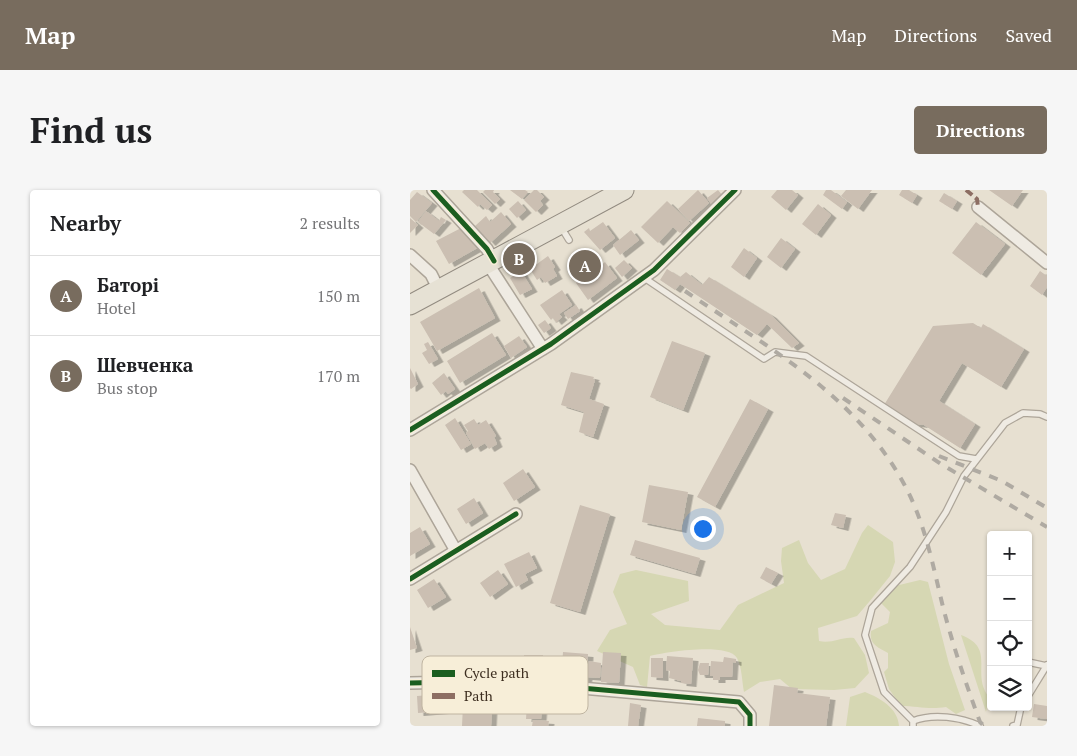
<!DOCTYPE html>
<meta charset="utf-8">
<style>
:root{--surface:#fff;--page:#f6f6f6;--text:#202124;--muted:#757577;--line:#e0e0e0;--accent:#786c5e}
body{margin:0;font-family:"PT Serif",serif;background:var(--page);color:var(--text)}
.controls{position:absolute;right:15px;bottom:15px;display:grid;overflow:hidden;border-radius:5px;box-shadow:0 1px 4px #0004}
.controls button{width:45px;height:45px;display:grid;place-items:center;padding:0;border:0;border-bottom:1px solid var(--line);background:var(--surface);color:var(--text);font:25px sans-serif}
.you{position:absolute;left:292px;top:338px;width:18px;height:18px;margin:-12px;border:4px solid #fff;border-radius:50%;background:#1a73e8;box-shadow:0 0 0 8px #1a73e833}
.badge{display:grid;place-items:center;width:32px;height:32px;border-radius:50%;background:var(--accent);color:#fff;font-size:16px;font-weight:700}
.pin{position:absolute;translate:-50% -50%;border:2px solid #fff;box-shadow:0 1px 5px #0006}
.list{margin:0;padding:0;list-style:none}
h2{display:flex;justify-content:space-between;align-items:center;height:65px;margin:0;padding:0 20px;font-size:21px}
h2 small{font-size:16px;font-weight:400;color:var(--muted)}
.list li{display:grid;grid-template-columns:32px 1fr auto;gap:15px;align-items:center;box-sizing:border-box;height:80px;padding:0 20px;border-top:1px solid var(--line)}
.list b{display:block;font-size:19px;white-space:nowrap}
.list p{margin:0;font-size:16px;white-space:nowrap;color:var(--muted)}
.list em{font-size:16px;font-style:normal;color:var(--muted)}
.icon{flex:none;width:28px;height:28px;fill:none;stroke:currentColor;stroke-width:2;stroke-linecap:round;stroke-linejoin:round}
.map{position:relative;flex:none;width:637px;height:536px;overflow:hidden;border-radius:5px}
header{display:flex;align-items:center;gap:30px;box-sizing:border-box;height:70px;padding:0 25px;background:var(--accent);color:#fff}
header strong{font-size:24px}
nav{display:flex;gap:28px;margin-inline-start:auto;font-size:18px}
.intro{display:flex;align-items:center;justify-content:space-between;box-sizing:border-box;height:120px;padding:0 30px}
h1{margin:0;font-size:35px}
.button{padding:12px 22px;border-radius:5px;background:var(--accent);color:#fff;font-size:18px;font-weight:700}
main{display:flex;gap:30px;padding:0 30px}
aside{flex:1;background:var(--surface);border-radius:5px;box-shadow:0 1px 4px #0004}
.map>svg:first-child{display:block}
.green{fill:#d6d7b3}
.building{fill:#cbbfb2;filter:url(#shadow)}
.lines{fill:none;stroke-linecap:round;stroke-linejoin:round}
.lane-casing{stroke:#ada599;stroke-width:8}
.street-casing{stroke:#ada599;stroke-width:14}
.primary-casing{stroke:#928b80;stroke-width:21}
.lane{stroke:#efebe3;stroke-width:5.5}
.street{stroke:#efebe3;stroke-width:11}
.primary{stroke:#e6e1d4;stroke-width:19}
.rail{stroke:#afaaa2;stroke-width:4;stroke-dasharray:9 9;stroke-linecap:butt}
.quiet{stroke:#8d6e63;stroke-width:4;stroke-dasharray:8 4;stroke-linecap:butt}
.cycleway-casing{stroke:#f7eed8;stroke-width:8}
.cycleway{stroke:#1b5e20;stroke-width:5}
.key{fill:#f7eed8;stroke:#bfb4a1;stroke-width:1}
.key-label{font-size:14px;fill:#3d2e20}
</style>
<header>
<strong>Map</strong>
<nav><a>Map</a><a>Directions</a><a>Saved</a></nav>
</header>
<div class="intro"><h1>Find us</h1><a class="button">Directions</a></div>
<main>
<aside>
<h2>Nearby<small>2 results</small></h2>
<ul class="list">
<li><span class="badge">A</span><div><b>Баторі</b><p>Hotel</p></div><em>150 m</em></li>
<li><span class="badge">B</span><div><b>Шевченка</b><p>Bus stop</p></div><em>170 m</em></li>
</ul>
</aside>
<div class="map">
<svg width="637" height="536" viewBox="0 0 637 536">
<defs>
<filter id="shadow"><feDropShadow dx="5.5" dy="3" stdDeviation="0" flood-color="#0004"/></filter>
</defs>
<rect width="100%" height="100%" fill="#e7e0d1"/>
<!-- green -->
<path class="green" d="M458 335 483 352 485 372 480 386 459 412 447 426 408 438 409 451C423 454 432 446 444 448L455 465 459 483 445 498 424 500 382 499 370 489 350 492 334 502C332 492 332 477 327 468 318 452 255 462 240 466L237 497 230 495 223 477 187 461 200 440 217 434 203 402 210 384 226 380 278 391 279 411 241 424 255 435 310 440 328 415 374 393 371 371 372 358 389 350 398 373 411 390 435 379 452 343Z
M510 390 518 392 539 474 555 520 546 524 536 517C518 520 508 516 491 516L479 499 474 482 478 478V463C467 457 459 454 461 441L478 433 480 422 470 412 481 397Z
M551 445C587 458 560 484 579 507L576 522Z
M455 502C470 508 488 518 489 536H436L440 507Z"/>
<!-- building -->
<path class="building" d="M54 0H67L82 15 77 20 70 14 68 17 52 2Z
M75 0H84L83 2 90 9 85 14 73 2Z
M100 0H115L118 2 112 9Z
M124 0H127L134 7 130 11 133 15 126 22 114 10Z
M288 0 299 13 279 31 268 19Z
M308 0 313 6 302 15 297 8Z
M367 0H382L388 5 376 20 361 7Z
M416 0H421L437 12 432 19 413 5Z
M436 0H462L448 19 431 6Z
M492 0H499L507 5 502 13 489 5Z
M579 0H613L602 16Z
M7 2 22 13 6 32 0 26V10Z
M534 3 547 11 542 19 529 11Z
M108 11 116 20 107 28 99 19Z
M257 11 280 33 270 43 263 37 248 53 231 37Z
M408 14 421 25 406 45 392 34Z
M16 21 29 31 31 27 36 30 24 44 8 32Z
M91 22 101 34 80 53 65 36 76 26 80 32Z
M0 28 8 35 0 43Z
M193 32 205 48 190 60 174 42 179 38 180 41Z
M566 32 595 54 571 85 542 63Z
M53 37 69 57 39 74 26 51Z
M221 40 229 50 210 65 203 55Z
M371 48 385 59 371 78 357 67Z
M334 58 347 68 334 87 321 77Z
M138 66 145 77 143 79 147 86 135 93 131 87 127 90 120 79Z
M214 70 222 78 212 87 205 78Z
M195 72 207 88 178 110 166 93 172 89 169 85 179 82 185 74 188 78Z
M257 79 270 87 276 82 292 95 299 87 361 125 389 153 382 158 357 134 347 145 270 94 265 100 250 90Z
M111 81 122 99 110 105 100 88Z
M630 81 637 86V97L632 105 620 96Z
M69 98 85 128 27 161 10 132Z
M152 100 162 115 149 124 152 127 146 132 143 128 141 130 130 115Z
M166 115 170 121 158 129 154 123Z
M135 130 141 138 134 143 128 135Z
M563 133 571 138 573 134 614 159 591 197 552 173 529 211 565 234 550 258 514 235 505 234 474 215 523 136Z
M82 143 96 165 50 193 37 171Z
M109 146 117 157 101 168 94 156Z
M262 151 295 163 273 220 240 207Z
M18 152 28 169 19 174 12 163 17 160 14 154Z
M0 178 8 194 1 199 0 198Z
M161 182 184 187 183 189 185 190 179 209 194 214 183 247 169 242 174 222 151 215Z
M34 183 45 199 38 204 36 201 31 205 22 193Z
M340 209 358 219 305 317 287 307Z
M45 228 61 254 51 260 35 235Z
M64 229 68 235 76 230 86 246 84 247 87 254 79 259 75 253 65 259 56 243 58 241 54 235Z
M113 279 125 297 104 311 93 293Z
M239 295 278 302 271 340 232 332Z
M64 308 73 323 56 334 47 319Z
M170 315 200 324 170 422 140 413Z
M425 323 436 325 433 338 421 335Z
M10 337 20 354 0 366V343Z
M225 350 290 368 285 384 220 365Z
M119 362 127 378 115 384 118 390 106 397 94 374Z
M356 377 368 383 361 394 350 388Z
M88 380 98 394 80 407 70 393Z
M24 389 36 407 18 418 7 400Z
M0 437 7 458 0 460Z
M153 462 178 464 177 485 179 471 191 473 190 488 177 487 176 491 151 489Z
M193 462 211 463 209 493 191 492Z
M114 465H133V483H114Z
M257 466 283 468 281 494 271 493V491L259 488 260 481 256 480Z
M314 467 326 469V473L323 472 322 487H310V490H303V486H300L301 471 313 472Z
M241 468H253V488L241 487Z
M290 473H299L298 485H290L288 480Z
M364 495 388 498 387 503 420 507 416 536H359Z
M33 504 34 521 8 523 7 506Z
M220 513 231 515 228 536H218Z
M117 514 132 515 131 529H116Z
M624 514 637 516V529L622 527Z
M53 515 82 517 81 536H52Z
M288 528 315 531V536H287Z
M123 530 139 531 138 536H122Z"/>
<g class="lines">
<!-- lane casing -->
<g class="lane-casing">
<path id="lane" d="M151 37 159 50
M233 87 354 169 365 162 396 166 549 266 566 269
M618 472 637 476
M618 506 637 475
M503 531 474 502 455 445 462 418 500 377 536 322 554 286 595 233 613 223 630 224 637 227
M503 536V531C523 523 551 527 570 536
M603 536 607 535 611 517"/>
</g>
<!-- street casing -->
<g class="street-casing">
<path id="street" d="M23 0 77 59 84 71
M568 17 637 73
M0 65 21 84 29 100
M78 74 133 159
M0 240 141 154 244 80 325 0
M0 280 46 361
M0 389 106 324
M0 493 92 491 329 512 340 525V536"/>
</g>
<!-- primary casing -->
<g class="primary-casing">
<path id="primary" d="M0 115 214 0"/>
</g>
<!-- lane -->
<use href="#lane" class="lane"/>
<!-- street -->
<use href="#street" class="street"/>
<!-- primary -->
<use href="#primary" class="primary"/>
<!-- rail -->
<path class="rail" d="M275 101C357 157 445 204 494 294 515 332 523 376 533 417 543 456 556 494 570 532L574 536
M433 208 531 274 637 337
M529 266 592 291 637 318"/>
<!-- quiet -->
<path class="quiet" d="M556 0 567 9 568 17"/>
<!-- cycleway casing -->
<g class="cycleway-casing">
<path id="cycleway" d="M23 0 77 59 84 71
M0 240 141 154 244 80 325 0
M0 389 106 324
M0 493 92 491 329 512 340 525V536"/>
</g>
<!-- cycleway -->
<use href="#cycleway" class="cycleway"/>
</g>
<!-- legend -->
<rect x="12" y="466" width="166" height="58" rx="8" class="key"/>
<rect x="22" y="480" width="23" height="7" fill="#1b5e20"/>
<rect x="22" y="503" width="23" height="6" fill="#8d6e63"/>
<g class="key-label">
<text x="54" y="488">Cycle path</text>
<text x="54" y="511">Path</text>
</g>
</svg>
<div class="controls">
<button>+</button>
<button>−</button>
<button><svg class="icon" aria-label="locate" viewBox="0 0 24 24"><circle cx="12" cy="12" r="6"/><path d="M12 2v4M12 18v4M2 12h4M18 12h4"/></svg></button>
<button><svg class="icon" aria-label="layers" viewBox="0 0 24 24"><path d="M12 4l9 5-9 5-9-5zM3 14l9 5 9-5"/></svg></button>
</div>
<div class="you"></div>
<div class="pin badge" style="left:175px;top:76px">A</div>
<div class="pin badge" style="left:109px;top:69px">B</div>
</div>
</main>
